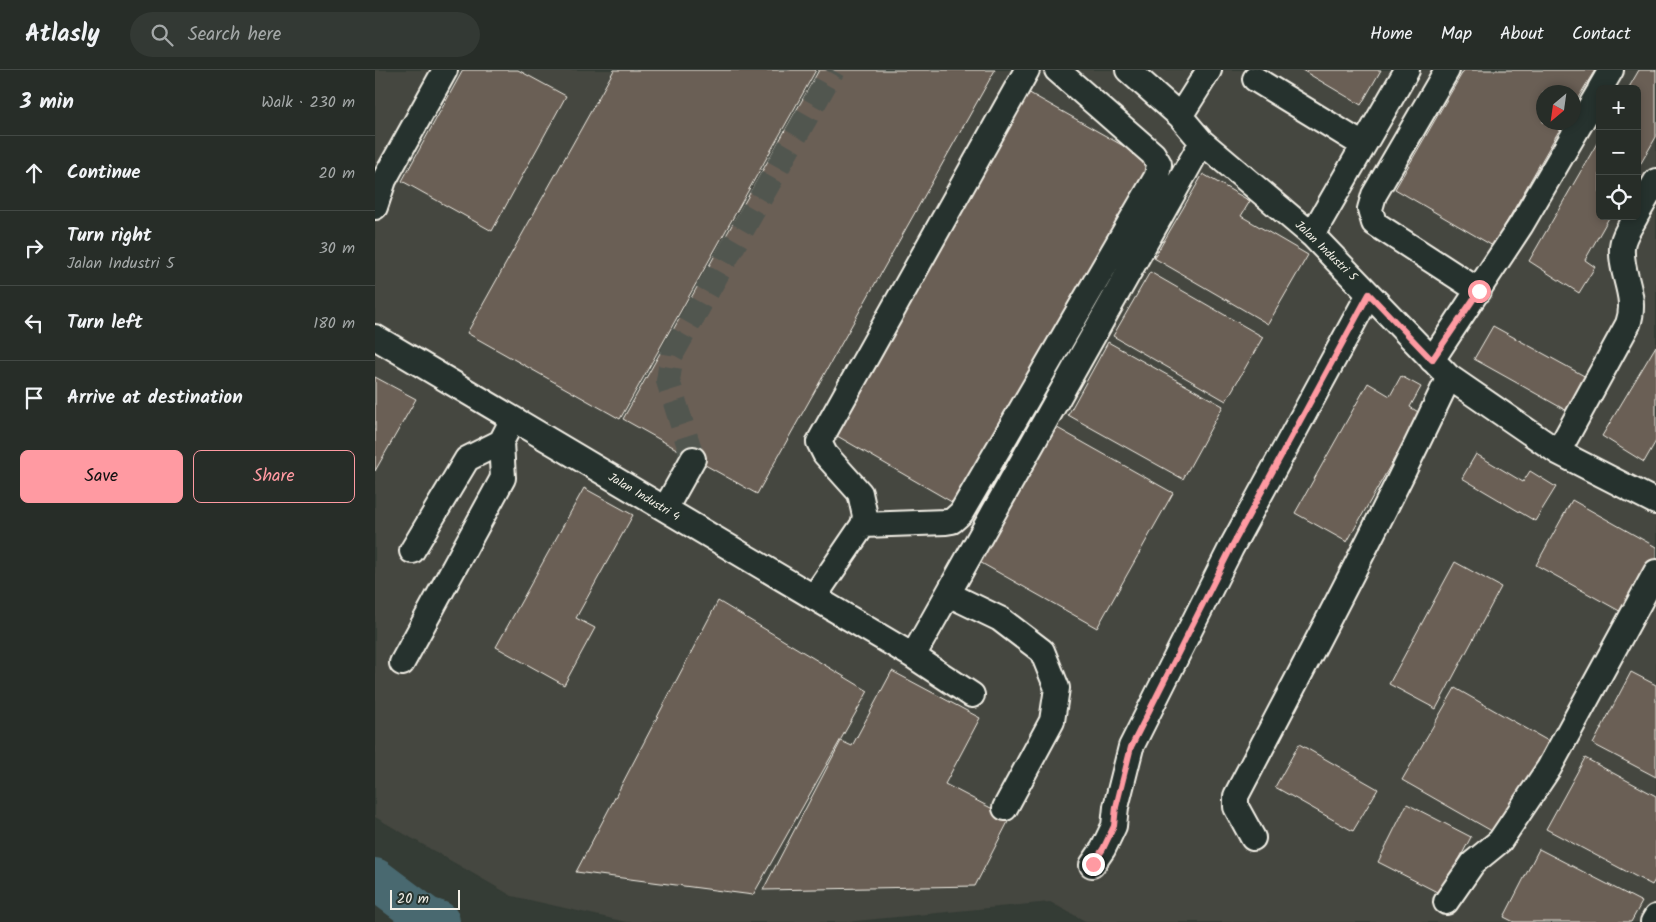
<!DOCTYPE html>
<meta charset="utf-8">
<style>
:root{--surface:#272d28;--page:#333934;--text:#f1f3f6;--muted:#a4a8a8;--line:#434945;--accent:#ff9aa2}
body{margin:0;font-family:Kalam,sans-serif;background:var(--page);color:var(--text)}
.controls{position:absolute;right:15px;top:15px;display:grid;overflow:hidden;border-radius:8px;box-shadow:0 2px 8px #0003}
.controls button{width:45px;height:45px;display:grid;place-items:center;padding:0;border:0;border-bottom:1px solid var(--line);background:var(--surface);color:var(--text);font:25px sans-serif}
.compass{position:absolute;left:1161px;top:15px;width:45px;height:45px;border-radius:50%;background:var(--surface);box-shadow:0 2px 8px #0003;rotate:209deg}
.scale{position:absolute;left:15px;bottom:12px;width:70px;box-sizing:border-box;padding-left:5px;border:2px solid #f4f1e8;border-top:0;font-size:14px;line-height:18px;white-space:nowrap;color:#f4f1e8;-webkit-text-stroke:4px #26332d;paint-order:stroke}
.stop{position:absolute;width:15px;height:15px;margin:-11px;border:4px solid #ff9aa2;border-radius:50%;background:#fff}
.stop.end{background:#ff9aa2;border-color:#fff;box-shadow:0 1px 5px #0008}
.list{margin:0;padding:0;list-style:none}
h2{display:flex;justify-content:space-between;align-items:center;height:65px;margin:0;padding:0 20px;font-size:21px}
h2 small{font-size:16px;font-weight:400;color:var(--muted)}
.list li{display:grid;grid-template-columns:32px 1fr auto;gap:15px;align-items:center;box-sizing:border-box;height:75px;padding:0 20px;border-top:1px solid var(--line)}
.list b{display:block;font-size:19px;white-space:nowrap}
.list p{margin:0;font-size:16px;white-space:nowrap;color:var(--muted)}
.list em{font-size:16px;font-style:normal;color:var(--muted)}
.actions{display:flex;gap:10px;padding:15px 20px}
.actions a{flex:1;padding:11px 0;border:1px solid var(--accent);border-radius:8px;text-align:center;font-size:18px;color:var(--accent)}
.actions .main{background:var(--accent);color:#111}
.icon{flex:none;width:28px;height:28px;fill:none;stroke:currentColor;stroke-width:2;stroke-linecap:round;stroke-linejoin:round}
.map{position:relative;flex:none;width:1281px;height:852px;overflow:hidden}
header{display:flex;align-items:center;gap:30px;box-sizing:border-box;height:70px;padding:0 25px;background:var(--surface);border-bottom:1px solid var(--line)}
header strong{font-size:24px}
nav{display:flex;gap:28px;margin-inline-start:auto;font-size:18px}
.search{width:350px;height:45px;background:var(--page);display:flex;align-items:center;gap:12px;box-sizing:border-box;padding:0 18px;border-radius:28px;color:var(--muted);font-size:19px}
main{display:flex}
aside{flex:1;background:var(--surface)}
.map>svg:first-child{display:block}
.built{fill:#44463f;fill-rule:evenodd}
.lines{fill:none;stroke-linecap:round;stroke-linejoin:round}
.river{stroke:#496970;stroke-width:42}
.building{fill:#6b5f55;stroke:#f4f1e8}
.minor-tunnel{stroke:#515750;stroke-width:24;stroke-dasharray:24 12;stroke-linecap:butt}
.minor-casing{stroke:#f4f1e8;stroke-width:28}
.minor{stroke:#26332d;stroke-width:24}
.route{stroke:#ff9aa2;stroke-width:6}
.labels{text-anchor:middle;dominant-baseline:central;stroke-width:5;stroke-linejoin:round;paint-order:stroke}
.street-label{font-size:12px;fill:#f4f1e8;stroke:#26332d}
</style>
<header>
<strong>Atlasly</strong>
<div class="search"><svg class="icon" aria-label="search" viewBox="0 0 24 24"><circle cx="10" cy="10" r="6"/><path d="M15 15l6 6"/></svg>Search here</div>
<nav><a>Home</a><a>Map</a><a>About</a><a>Contact</a></nav>
</header>
<main>
<aside>
<h2>3 min<small>Walk · 230 m</small></h2>
<ul class="list">
<li><svg class="icon" aria-label="ahead" viewBox="0 0 24 24"><path d="M12 20V5M6 11l6-6 6 6"/></svg><div><b>Continue</b></div><em>20 m</em></li>
<li><svg class="icon" aria-label="right" viewBox="0 0 24 24"><path d="M7 20v-9h11M14 6l5 5-5 5"/></svg><div><b>Turn right</b><p>Jalan Industri 5</p></div><em>30 m</em></li>
<li><svg class="icon" aria-label="left" viewBox="0 0 24 24"><path d="M17 20v-9H6M10 6l-5 5 5 5"/></svg><div><b>Turn left</b></div><em>180 m</em></li>
<li><svg class="icon" aria-label="arrive" viewBox="0 0 24 24"><path d="M6 21V4h12l-3 4 3 4H6"/></svg><div><b>Arrive at destination</b></div></li>
</ul>
<div class="actions"><a class="main">Save</a><a>Share</a></div>
</aside>
<div class="map">
<svg width="1281" height="852" viewBox="0 0 1281 852">
<rect width="100%" height="100%" fill="#343c35"/>
<filter id="ink" filterUnits="userSpaceOnUse"><feTurbulence type="fractalNoise" baseFrequency=".02" numOctaves="2"/><feDisplacementMap in="SourceGraphic" scale="10" xChannelSelector="R" yChannelSelector="G"/><feConvolveMatrix kernelMatrix="1 2 1 2 8 2 1 2 1" color-interpolation-filters="sRGB"/></filter>
<g filter="url(#ink)">
<!-- built -->
<path class="built" d="M0 0H1281V852H712L675 832 471 852H251L137 826 0 747ZM1225 19H1262V146H1225ZM1168 22H1198V52H1168Z"/>
<g class="lines">
<!-- river -->
<path class="river" d="M0 809 52 848 64 852"/>
</g>
<!-- building -->
<path class="building" d="M88 0H143L191 26 117 161 27 111Z
M239 0H441L245 349 92 263Z
M444 0H620L382 424 248 349Z
M927 0H1006L986 35Z
M1089 0H1220L1198 36V22H1168V52H1189L1118 176 1020 119Z
M1264 0H1281V67L1262 100V19H1253Z
M651 21 777 92 582 435 457 363Z
M1225 68V146H1235L1210 190 1220 197 1204 223 1154 191Z
M828 104 875 131 866 146 933 185 893 254 779 188Z
M775 202 888 267 851 331 738 266Z
M1118 256 1213 308 1194 342 1099 289Z
M733 272 848 336 808 409 693 345Z
M1281 276V371L1269 392 1227 366Z
M1026 306 1046 317 1035 337 1045 343 972 472 920 443 993 313 1015 326Z
M0 307 41 329 0 401Z
M677 355 798 423 722 558 601 490Z
M1101 384 1148 412 1155 401 1181 417 1160 451 1087 408Z
M209 418 258 445 201 548 220 558 189 615 121 577Z
M1197 430 1281 477V488L1250 544 1161 495Z
M1080 492 1126 517 1061 639 1014 614Z
M343 531 493 621 378 825 201 802Z
M517 601 605 648 570 714 635 748 600 816 388 820 466 671 477 676Z
M1256 602 1281 615V707L1218 674Z
M1080 618 1175 672 1122 764 1027 710Z
M924 674 1003 719 978 761 900 717Z
M1210 688 1281 726V808L1277 815 1171 759Z
M1032 734 1096 767 1066 824 1003 792Z
M1164 779 1267 832 1256 852H1139L1129 847Z"/>
<g class="lines">
<!-- minor-tunnel -->
<path class="minor-tunnel" d="M318 389 293 311 297 284 458 0"/>
<!-- minor casing -->
<g class="minor-casing">
<path id="minor" d="M753 0 805 46 827 72 937 165 1074 307 1183 382 1281 432
M1072 0 999 125 995 139 999 153 1104 221
M880 9 988 75
M1225 19 1236 0
M805 46 834 0
M0 137 9 110 70 0
M1262 144 1281 111
M937 165 1032 0
M0 267 538 586 597 625
M1057 290 1146 155 1225 20
M1183 382 1253 254C1263 226 1245 205 1247 178 1247 167 1256 156 1261 146
M290 439 318 389
M488 455 571 452 577 451 586 443 782 106 784 94 778 84 682 0
M37 481 92 389 126 372
M573 524 625 549 667 581 682 618 677 651 630 738
M439 527 488 455 490 446 485 423 450 384 444 372 652 0
M538 586 827 72
M27 593 128 408 126 372 138 349
M878 768 861 737V726C934 587 1007 449 1074 307
M717 795 728 779 739 756 741 737 756 677 856 478 994 224
M1071 832 1098 793 1125 771 1174 698 1281 502
M1278 852 1281 847"/>
</g>
<!-- minor -->
<use href="#minor" class="minor"/>
</g>
</g>
<g class="lines" filter="url(#ink)">
<!-- route -->
<path class="route" d="M718 794 728 779 739 756 741 737 756 677 856 478 994 224 1057 290 1104 221"/>
</g>
<g class="labels">
<!-- street labels -->
<g class="street-label">
<text transform="translate(951 181) rotate(44)">Jalan Industri 5</text>
<text transform="translate(269 427) rotate(31)">Jalan Industri 4</text>
</g>
</g>
</svg>
<div class="controls">
<button>+</button>
<button>−</button>
<button><svg class="icon" aria-label="locate" viewBox="0 0 24 24"><circle cx="12" cy="12" r="6"/><path d="M12 2v4M12 18v4M2 12h4M18 12h4"/></svg></button>
</div>
<svg class="compass" viewBox="-18 -18 36 36"><path d="M0-13l5 13h-10z" fill="#e53935"/><path d="M0 13l5-13h-10z" fill="#a4a8a8"/></svg>
<div class="scale">20 m</div>
<div class="stop" style="left:1104px;top:221px"></div>
<div class="stop end" style="left:718px;top:794px"></div>
</div>
</main>
